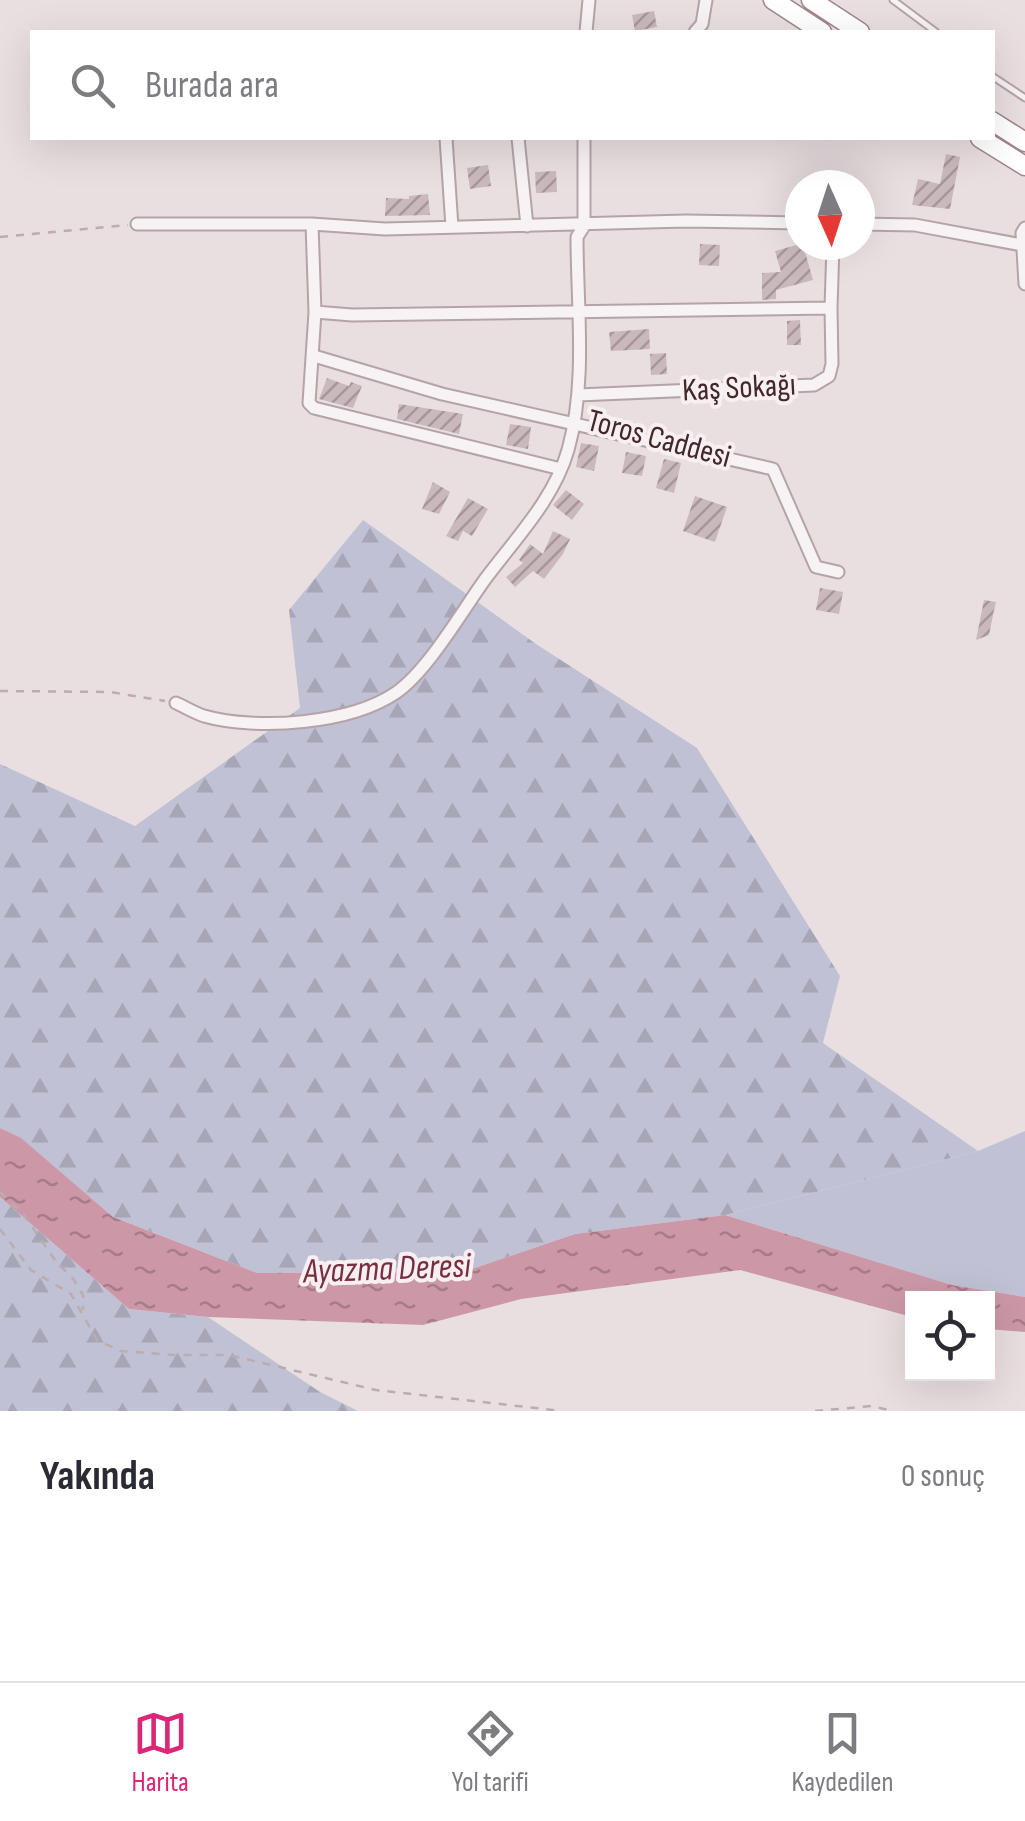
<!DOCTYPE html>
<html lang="tr">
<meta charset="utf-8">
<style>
:root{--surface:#fff;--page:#f2f2f3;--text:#2b2b33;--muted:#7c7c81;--line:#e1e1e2;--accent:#db2777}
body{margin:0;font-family:"Sofia Sans Condensed",sans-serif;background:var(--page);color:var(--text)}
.controls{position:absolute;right:30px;bottom:30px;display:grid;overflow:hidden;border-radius:0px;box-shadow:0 10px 40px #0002}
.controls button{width:90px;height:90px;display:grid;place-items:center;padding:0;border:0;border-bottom:2px solid var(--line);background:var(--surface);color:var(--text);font:50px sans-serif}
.compass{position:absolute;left:785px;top:170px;width:90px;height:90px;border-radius:50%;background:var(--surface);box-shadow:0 10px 40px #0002;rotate:177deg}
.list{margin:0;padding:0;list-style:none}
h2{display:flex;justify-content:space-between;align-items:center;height:130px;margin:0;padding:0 40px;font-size:42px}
h2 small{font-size:32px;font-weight:400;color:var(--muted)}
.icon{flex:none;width:55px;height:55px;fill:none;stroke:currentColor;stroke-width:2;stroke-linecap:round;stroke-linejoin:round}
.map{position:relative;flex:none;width:1025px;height:1411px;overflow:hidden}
.search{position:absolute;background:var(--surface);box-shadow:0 10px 40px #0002;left:30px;right:30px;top:30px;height:110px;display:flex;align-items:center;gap:25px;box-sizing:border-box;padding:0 35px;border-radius:0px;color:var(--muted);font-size:38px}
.sheet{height:270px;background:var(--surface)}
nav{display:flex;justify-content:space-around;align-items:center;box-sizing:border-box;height:140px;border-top:2px solid var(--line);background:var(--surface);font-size:28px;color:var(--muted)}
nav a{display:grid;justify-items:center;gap:5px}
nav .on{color:var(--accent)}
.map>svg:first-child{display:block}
.green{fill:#c0c1d4}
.forest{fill:url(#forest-firs)}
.water{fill:url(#water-ripples)}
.building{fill:url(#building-hatch)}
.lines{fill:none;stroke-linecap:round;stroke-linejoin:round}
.service-casing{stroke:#b4a4a7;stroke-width:9}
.minor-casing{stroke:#b4a4a7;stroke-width:15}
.trunk-casing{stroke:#a1868b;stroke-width:21}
.path{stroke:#b9adaf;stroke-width:2.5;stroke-dasharray:8 8;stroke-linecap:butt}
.service{stroke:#f7f2f3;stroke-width:5}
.minor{stroke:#f7f2f3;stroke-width:11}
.trunk{stroke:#fff;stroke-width:18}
.labels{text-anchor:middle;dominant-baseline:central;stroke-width:8;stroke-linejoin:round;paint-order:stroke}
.street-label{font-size:32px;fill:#42272b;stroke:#f7eff1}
.water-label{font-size:35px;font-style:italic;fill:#782f40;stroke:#f7eff1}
</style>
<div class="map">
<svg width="1025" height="1411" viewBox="0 0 1025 1411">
<defs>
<pattern id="forest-firs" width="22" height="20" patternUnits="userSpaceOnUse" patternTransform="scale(2.5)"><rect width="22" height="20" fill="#c0c1d4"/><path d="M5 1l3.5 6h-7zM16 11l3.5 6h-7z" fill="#a6a6b6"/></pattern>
<pattern id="water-ripples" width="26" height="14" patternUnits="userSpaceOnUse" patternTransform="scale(2.5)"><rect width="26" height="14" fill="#cc98a7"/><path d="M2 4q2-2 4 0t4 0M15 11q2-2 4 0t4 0" fill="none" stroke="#a77c88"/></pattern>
<pattern id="building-hatch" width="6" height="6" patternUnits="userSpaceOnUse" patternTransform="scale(2.5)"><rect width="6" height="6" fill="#cab9bc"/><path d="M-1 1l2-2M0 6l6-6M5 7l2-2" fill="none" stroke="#a69699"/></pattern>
</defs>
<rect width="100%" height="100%" fill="#e9dfe1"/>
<!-- green -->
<path class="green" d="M1025 1131V1297L952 1285 725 1215 978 1151Z"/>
<!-- forest -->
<path class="forest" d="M363 520 536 644 697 748 840 976 823 1043 978 1151 725 1215 575 1234 463 1272 257 1273 113 1217 21 1139 0 1128V764L135 826 300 708 289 610Z
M0 1197 129 1309 208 1317 320 1392 358 1411H0Z"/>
<!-- water -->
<path class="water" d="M0 1128 21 1138 113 1217 257 1273 463 1272 575 1234 725 1215 952 1285 1025 1297V1332L988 1329V1298H912V1317L740 1270 521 1299 423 1325 208 1317 129 1309 0 1197Z"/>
<!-- building -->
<path class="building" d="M654 11 657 27 635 31 632 15Z
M946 154 960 157 950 209 912 205 918 179 940 184Z
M488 165 491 186 470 189 467 168Z
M556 171 557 192 536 193 535 172Z
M428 194 430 215 385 216 386 198 409 199V196Z
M700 244 720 245 719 266 699 265Z
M797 245H803L813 280 776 290V299L762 300V273L781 272 775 251Z
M800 320 801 345H787V321Z
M649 329 650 349 611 351 609 332Z
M666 353 667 374 651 375 650 354Z
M327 378 349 386 351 382 362 386 353 408 319 399Z
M399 404 463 414 459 434 397 419Z
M510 424 531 427 528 449 506 445Z
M581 443 599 446 594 471 576 467Z
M626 452 646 456 642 476 622 473Z
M664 459 681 463 674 493 656 488Z
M433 482 450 492 439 514 422 509Z
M566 490 584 504 572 520 553 505Z
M695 496 727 507 715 542 683 531Z
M468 498 488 509 472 536 463 531 458 541 446 536Z
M553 531 570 539 563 554 544 579 533 571 515 587 506 577 523 563 519 560 530 544 543 554Z
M820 588 843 592 839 614 816 610Z
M984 600 996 602 993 615 989 635 976 640Z"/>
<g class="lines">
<!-- service casing -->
<g class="service-casing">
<path id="service" d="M893 0 936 32
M992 76 1025 98"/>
</g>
<!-- minor casing -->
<g class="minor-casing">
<path id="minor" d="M586 32 589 0
M695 32 702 24 706 0
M446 138 452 227
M518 138 527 226
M137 224H312L385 229 686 221 800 223
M312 224 315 312 309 403 314 408 561 469
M860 224 915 225 1022 245 1025 243
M1025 228 1022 233 1025 284
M315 312 352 315 831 308 833 245
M314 356 442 394 773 469 816 567 838 572
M578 395 814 385 829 376 832 364 831 308
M176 703C185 707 195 713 204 716 257 731 351 724 397 692 429 669 462 611 486 578 516 538 554 499 568 450 587 382 577 307 577 237L584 226V138"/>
</g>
<!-- trunk casing -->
<g class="trunk-casing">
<path id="trunk" d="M773 0 822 32
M811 0 860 32
M992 121 1025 142
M980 138 1025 166"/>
</g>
<!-- path -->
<path class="path" d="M0 237 128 225
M0 691 110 692 165 701
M0 1192 24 1215 55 1260 74 1280 83 1295V1310
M0 1229 31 1270 71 1294 97 1340 121 1351 174 1355H229L376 1390 562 1411
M815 1411 872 1406 892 1411"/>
<!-- service -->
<use href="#service" class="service"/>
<!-- minor -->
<use href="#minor" class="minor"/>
<!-- trunk -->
<use href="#trunk" class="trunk"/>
</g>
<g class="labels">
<!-- street labels -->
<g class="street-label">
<text transform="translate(739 388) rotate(-3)">Kaş Sokağı</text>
<text transform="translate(659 439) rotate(15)">Toros Caddesi</text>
</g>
<!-- water labels -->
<g class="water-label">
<text transform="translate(387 1269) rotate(-2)">Ayazma Deresi</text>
</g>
</g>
</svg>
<div class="controls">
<button><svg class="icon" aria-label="locate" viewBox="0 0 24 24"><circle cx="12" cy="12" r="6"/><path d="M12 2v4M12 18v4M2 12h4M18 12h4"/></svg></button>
</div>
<svg class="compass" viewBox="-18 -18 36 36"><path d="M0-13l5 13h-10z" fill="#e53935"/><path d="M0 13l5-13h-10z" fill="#7c7c81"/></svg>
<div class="search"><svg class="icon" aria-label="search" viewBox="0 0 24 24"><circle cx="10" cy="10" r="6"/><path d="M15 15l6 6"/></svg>Burada ara</div>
</div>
<section class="sheet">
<h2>Yakında<small>0 sonuç</small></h2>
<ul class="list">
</ul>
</section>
<nav>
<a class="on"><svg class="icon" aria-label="map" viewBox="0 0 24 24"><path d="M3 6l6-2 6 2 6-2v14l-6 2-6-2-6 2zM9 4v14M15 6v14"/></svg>Harita</a>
<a><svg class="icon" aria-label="directions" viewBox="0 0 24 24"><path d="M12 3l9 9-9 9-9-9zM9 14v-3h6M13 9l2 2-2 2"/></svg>Yol tarifi</a>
<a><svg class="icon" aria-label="saved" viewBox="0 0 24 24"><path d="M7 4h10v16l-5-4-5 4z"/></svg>Kaydedilen</a>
</nav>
